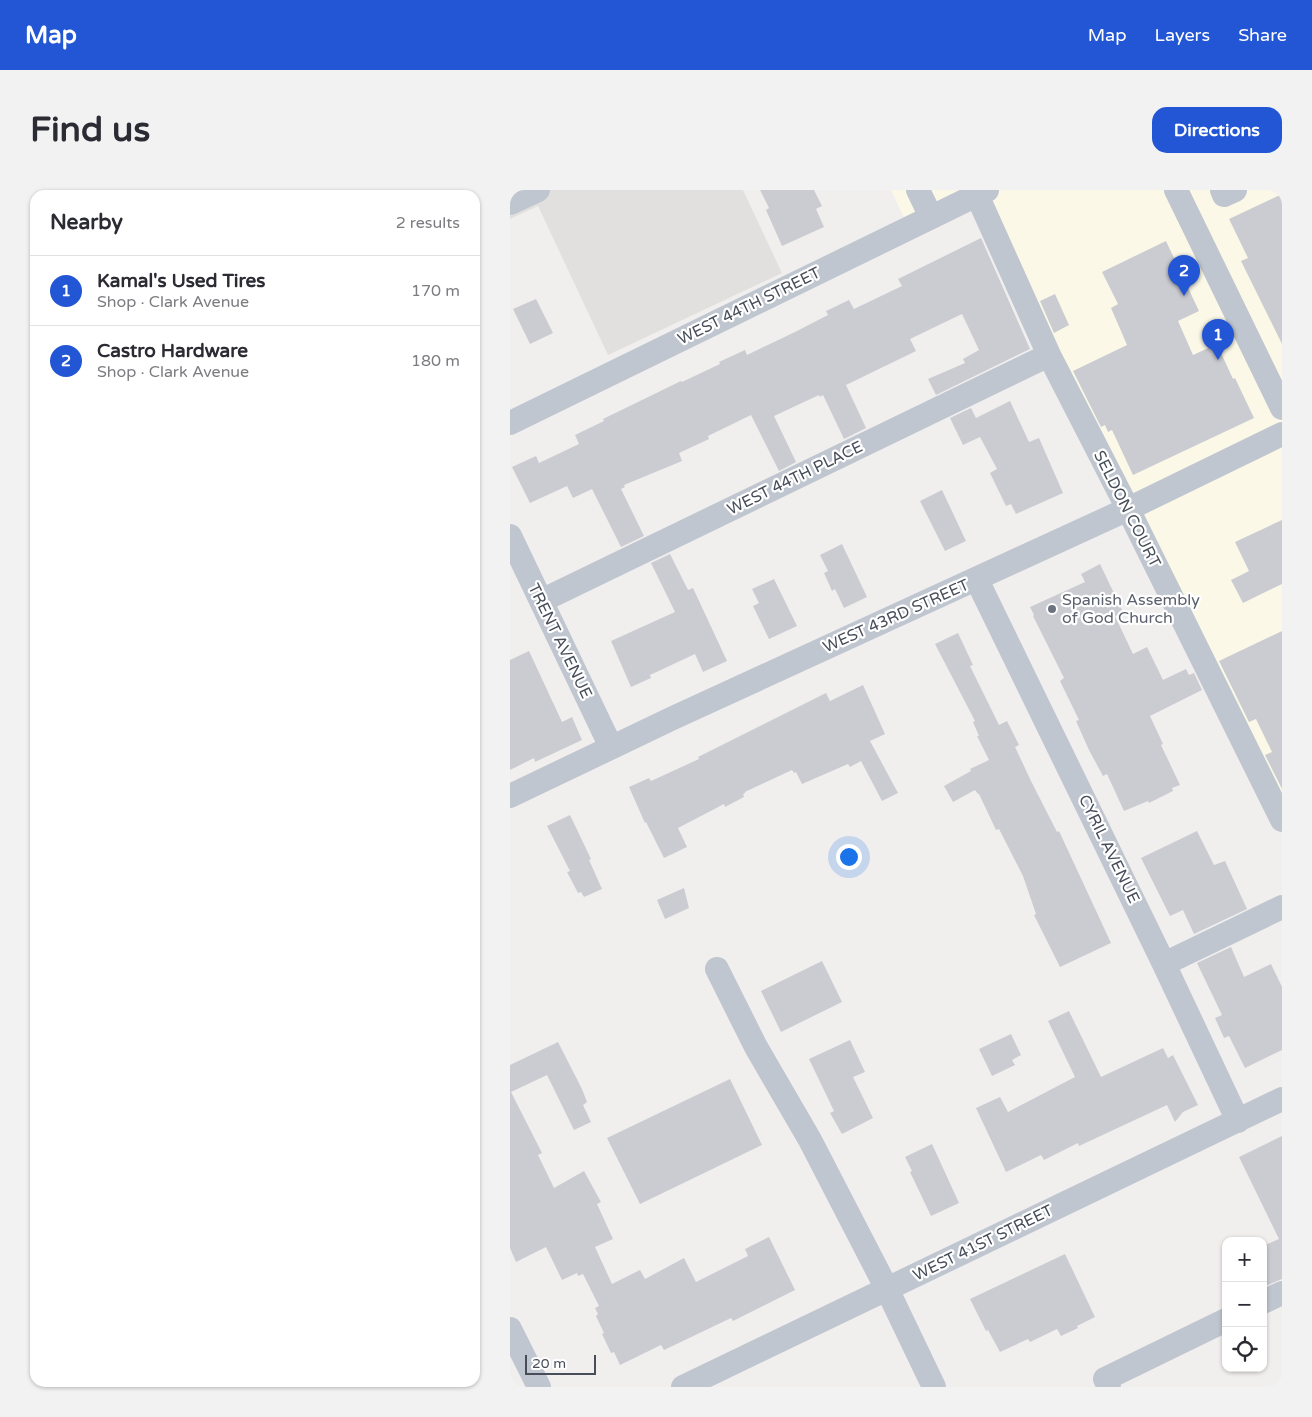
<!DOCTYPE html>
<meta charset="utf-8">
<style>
:root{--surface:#fff;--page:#f2f2f3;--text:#2b2b33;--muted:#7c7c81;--line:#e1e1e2;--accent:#2356d5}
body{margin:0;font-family:"Varela Round",sans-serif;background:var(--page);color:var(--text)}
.controls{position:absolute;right:15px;bottom:15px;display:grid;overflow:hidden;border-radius:10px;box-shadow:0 1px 4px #0004}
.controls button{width:45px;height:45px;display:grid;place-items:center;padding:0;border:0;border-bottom:1px solid var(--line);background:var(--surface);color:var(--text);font:25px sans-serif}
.scale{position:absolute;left:15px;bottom:12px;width:71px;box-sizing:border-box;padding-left:5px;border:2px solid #474e5a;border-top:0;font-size:14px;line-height:18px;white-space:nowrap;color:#474e5a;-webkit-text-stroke:4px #fff;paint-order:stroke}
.you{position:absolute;left:338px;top:666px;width:18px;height:18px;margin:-12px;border:4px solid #fff;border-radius:50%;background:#1a73e8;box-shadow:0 0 0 8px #1a73e833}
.badge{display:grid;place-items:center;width:32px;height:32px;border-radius:50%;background:var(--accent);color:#fff;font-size:16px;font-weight:700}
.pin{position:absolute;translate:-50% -41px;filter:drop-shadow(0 1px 2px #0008)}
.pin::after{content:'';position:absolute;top:26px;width:18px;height:15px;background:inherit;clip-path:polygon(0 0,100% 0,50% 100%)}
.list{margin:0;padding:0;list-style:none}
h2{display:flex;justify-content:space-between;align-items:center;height:65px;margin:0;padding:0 20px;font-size:21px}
h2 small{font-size:16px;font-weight:400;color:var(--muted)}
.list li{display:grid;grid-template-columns:32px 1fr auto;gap:15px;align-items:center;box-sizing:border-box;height:70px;padding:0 20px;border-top:1px solid var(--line)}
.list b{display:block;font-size:19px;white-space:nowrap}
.list p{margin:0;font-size:16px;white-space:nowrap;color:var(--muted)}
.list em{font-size:16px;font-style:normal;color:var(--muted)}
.icon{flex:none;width:28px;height:28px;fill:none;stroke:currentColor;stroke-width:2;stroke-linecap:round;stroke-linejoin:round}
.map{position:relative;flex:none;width:772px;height:1197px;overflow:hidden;border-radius:15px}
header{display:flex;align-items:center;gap:30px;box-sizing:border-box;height:70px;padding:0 25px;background:var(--accent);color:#fff}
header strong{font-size:24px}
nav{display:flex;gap:28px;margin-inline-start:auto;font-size:18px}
.intro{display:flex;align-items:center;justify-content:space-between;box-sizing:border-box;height:120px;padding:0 30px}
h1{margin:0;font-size:35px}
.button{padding:12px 22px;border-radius:15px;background:var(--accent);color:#fff;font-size:18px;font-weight:700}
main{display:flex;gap:30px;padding:0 30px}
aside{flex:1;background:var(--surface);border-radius:15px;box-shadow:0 1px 4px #0004}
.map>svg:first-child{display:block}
.commercial{fill:#fbf8e8}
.education{fill:#e1e0df}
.building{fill:#cbccd2}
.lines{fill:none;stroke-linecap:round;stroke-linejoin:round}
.minor{stroke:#bfc6cf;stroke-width:24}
.worship-dot{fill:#6b7280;stroke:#fff;stroke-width:2}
.labels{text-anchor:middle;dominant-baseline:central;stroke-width:4.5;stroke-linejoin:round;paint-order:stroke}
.street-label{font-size:16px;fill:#474e5a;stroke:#fff}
.worship-label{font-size:16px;fill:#5b616d;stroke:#fff;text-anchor:start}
</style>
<header>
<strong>Map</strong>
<nav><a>Map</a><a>Layers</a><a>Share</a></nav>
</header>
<div class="intro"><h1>Find us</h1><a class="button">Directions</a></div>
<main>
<aside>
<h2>Nearby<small>2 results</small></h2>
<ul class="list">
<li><span class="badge">1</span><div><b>Kamal's Used Tires</b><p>Shop · Clark Avenue</p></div><em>170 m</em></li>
<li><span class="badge">2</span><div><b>Castro Hardware</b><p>Shop · Clark Avenue</p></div><em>180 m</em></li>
</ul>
</aside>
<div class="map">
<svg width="772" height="1197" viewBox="0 0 772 1197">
<rect width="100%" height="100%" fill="#f1eeee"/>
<!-- commercial -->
<path class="commercial" d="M381 0H772V630L467 5 399 38Z"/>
<!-- education -->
<path class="education" d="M0 0H233L272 83 98 165 28 16 0 29Z"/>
<!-- building -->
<path class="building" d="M250 0H304L312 16 306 19 314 37 272 56 256 20 259 18Z
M772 4V154L731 71 738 68 719 29Z
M471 48 520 159 426 205 418 189 455 173 453 169 469 160 452 124 400 149 406 161 336 195 356 238 334 249 313 205 310 207 309 205 264 226 286 272 269 281 241 225 198 246 199 249 169 263 172 271 114 295 115 297 111 299 134 346 111 357 82 299 63 308 57 296 20 313 2 277 26 266 29 273 69 254 65 245 94 231 93 229 171 191 172 192 210 174 209 172 235 160 237 165 285 142 318 125 316 121 339 110 344 119 392 96 388 89Z
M656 51 689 121 668 131 683 165 707 154 723 189 725 188 744 228 623 285 602 240 598 242 595 235 591 237 563 181 617 155 601 118 608 114 592 82Z
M545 104 559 135 544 143 530 111Z
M26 109 43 143 20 154 3 119Z
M500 211 519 252 529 248 553 303 506 324 501 314 496 316 480 283 487 279 470 247 453 255 440 228 461 218 466 228Z
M432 300 456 351 435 361 410 311Z
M772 330V394L733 413 721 390 739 381 725 352Z
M332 354 357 407 334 418 325 399 322 401 314 383 318 381 310 365Z
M160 364 178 400 183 398 217 471 193 482 185 464 140 485 141 488 121 497 101 451 165 422 141 373Z
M590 374 613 422 605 426 623 464 637 457 653 490 676 479 679 485 684 483 692 500 640 526 653 554 651 555 670 595 662 598 663 601 639 613 638 611 614 621 597 584 593 586 579 560 566 531 569 530 550 491 554 488 523 426 524 425 520 417 575 392 571 384Z
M264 389 287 436 259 449 243 416 249 413 242 399Z
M772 441V599L755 565 762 562 746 529 739 532 709 471Z
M448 443 463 475 460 476 489 535 497 531 509 555 505 557 522 593 547 642 549 641 601 753 550 777 524 725 526 724 513 686 489 639 486 640 469 604H468L465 600 443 612 434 596 461 581 460 579 479 570 467 546H469L463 532 465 531 425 454Z
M19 461 52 532 62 527 72 550 25 572 24 568 0 580V470Z
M353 495 375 544 360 551 388 603 372 611 351 571 340 577 338 574 292 594 286 582 284 583 282 580 235 602V603L233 604 234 607 215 617 214 614 168 638 177 657 154 668 136 632 135 633 119 597 139 588 141 591 189 569 188 567 316 503 320 511Z
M60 625 81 669 79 670 92 699 74 707 71 702 68 703 57 682 60 681 37 636Z
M687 641 704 675 715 671 737 719 684 744 673 720 660 726 631 668Z
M174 698 179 718 155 729 147 710Z
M721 757 734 787 761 774 772 797V860L735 878 719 846 714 848 705 828 712 825 687 773Z
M312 771 332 812 271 842 251 801Z
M559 821 591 887 653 858 658 868 663 865 688 915 673 922 665 932 657 915 569 956 568 953 534 970 531 965 496 982 466 918 490 907 498 922 565 887 538 831Z
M501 844 511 865 502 870 505 875 482 886 469 859Z
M340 850 355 882 343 887 363 928 332 944 320 923 324 921 299 869Z
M48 852 72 899 77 912 73 915 81 932 64 940 37 885 1 902 32 963 28 965 44 998 74 981 91 1012 87 1014 103 1049 85 1057 102 1094 130 1080 135 1089 174 1068 186 1092 238 1066 235 1059 259 1047 285 1100 223 1131 221 1128 154 1160 151 1155 110 1175 104 1162 101 1163 92 1144 94 1143 86 1126 88 1124 85 1118 89 1116 73 1084 68 1086 67 1083 52 1090 36 1057 6 1072 0 1058V875Z
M220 889 252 955 130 1014 97 948Z
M772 946V1089L753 1097V1056L769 1049 729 967Z
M422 954 449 1013 421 1026 400 982 402 981 395 967Z
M555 1064 585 1127 567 1136 568 1138 551 1146 547 1139 520 1152 518 1149 490 1162 478 1140 476 1141 460 1109Z"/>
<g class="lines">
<!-- minor -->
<path class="minor" d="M408 0 421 27
M666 0 772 218
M712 0 714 5 725 0
M467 5 539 165 618 319 772 630
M0 13 28 0
M0 233 477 0
M0 346 101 557
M467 390 654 774 728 931
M31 411 539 165
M0 606 163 528 618 319 772 244
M654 774 772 717
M207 779 246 857 300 950 377 1099 424 1197
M753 1112 772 1103
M0 1139 29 1197
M173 1197 772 909
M599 1197 595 1189 716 1130"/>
</g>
<!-- markers -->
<circle class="worship-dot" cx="542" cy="419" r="5"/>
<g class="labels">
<!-- street labels -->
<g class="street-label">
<text transform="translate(239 116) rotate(-26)">WEST 44TH STREET</text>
<text transform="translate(285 288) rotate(-26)">WEST 44TH PLACE</text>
<text transform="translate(617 319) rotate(63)">SELDON COURT</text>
<text transform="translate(386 426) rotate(-24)">WEST 43RD STREET</text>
<text transform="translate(50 451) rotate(64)">TRENT AVENUE</text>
<text transform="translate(599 659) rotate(64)">CYRIL AVENUE</text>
<text transform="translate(473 1053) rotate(-26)">WEST 41ST STREET</text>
</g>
<!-- worship labels -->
<g class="worship-label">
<text x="552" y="410">Spanish Assembly<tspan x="552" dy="18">of God Church</tspan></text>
</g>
</g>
</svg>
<div class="controls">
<button>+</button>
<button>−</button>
<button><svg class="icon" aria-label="locate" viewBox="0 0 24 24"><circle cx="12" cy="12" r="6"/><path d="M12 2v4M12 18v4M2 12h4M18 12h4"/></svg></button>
</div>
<div class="scale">20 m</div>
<div class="you"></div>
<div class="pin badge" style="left:708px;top:170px">1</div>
<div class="pin badge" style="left:674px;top:106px">2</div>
</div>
</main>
